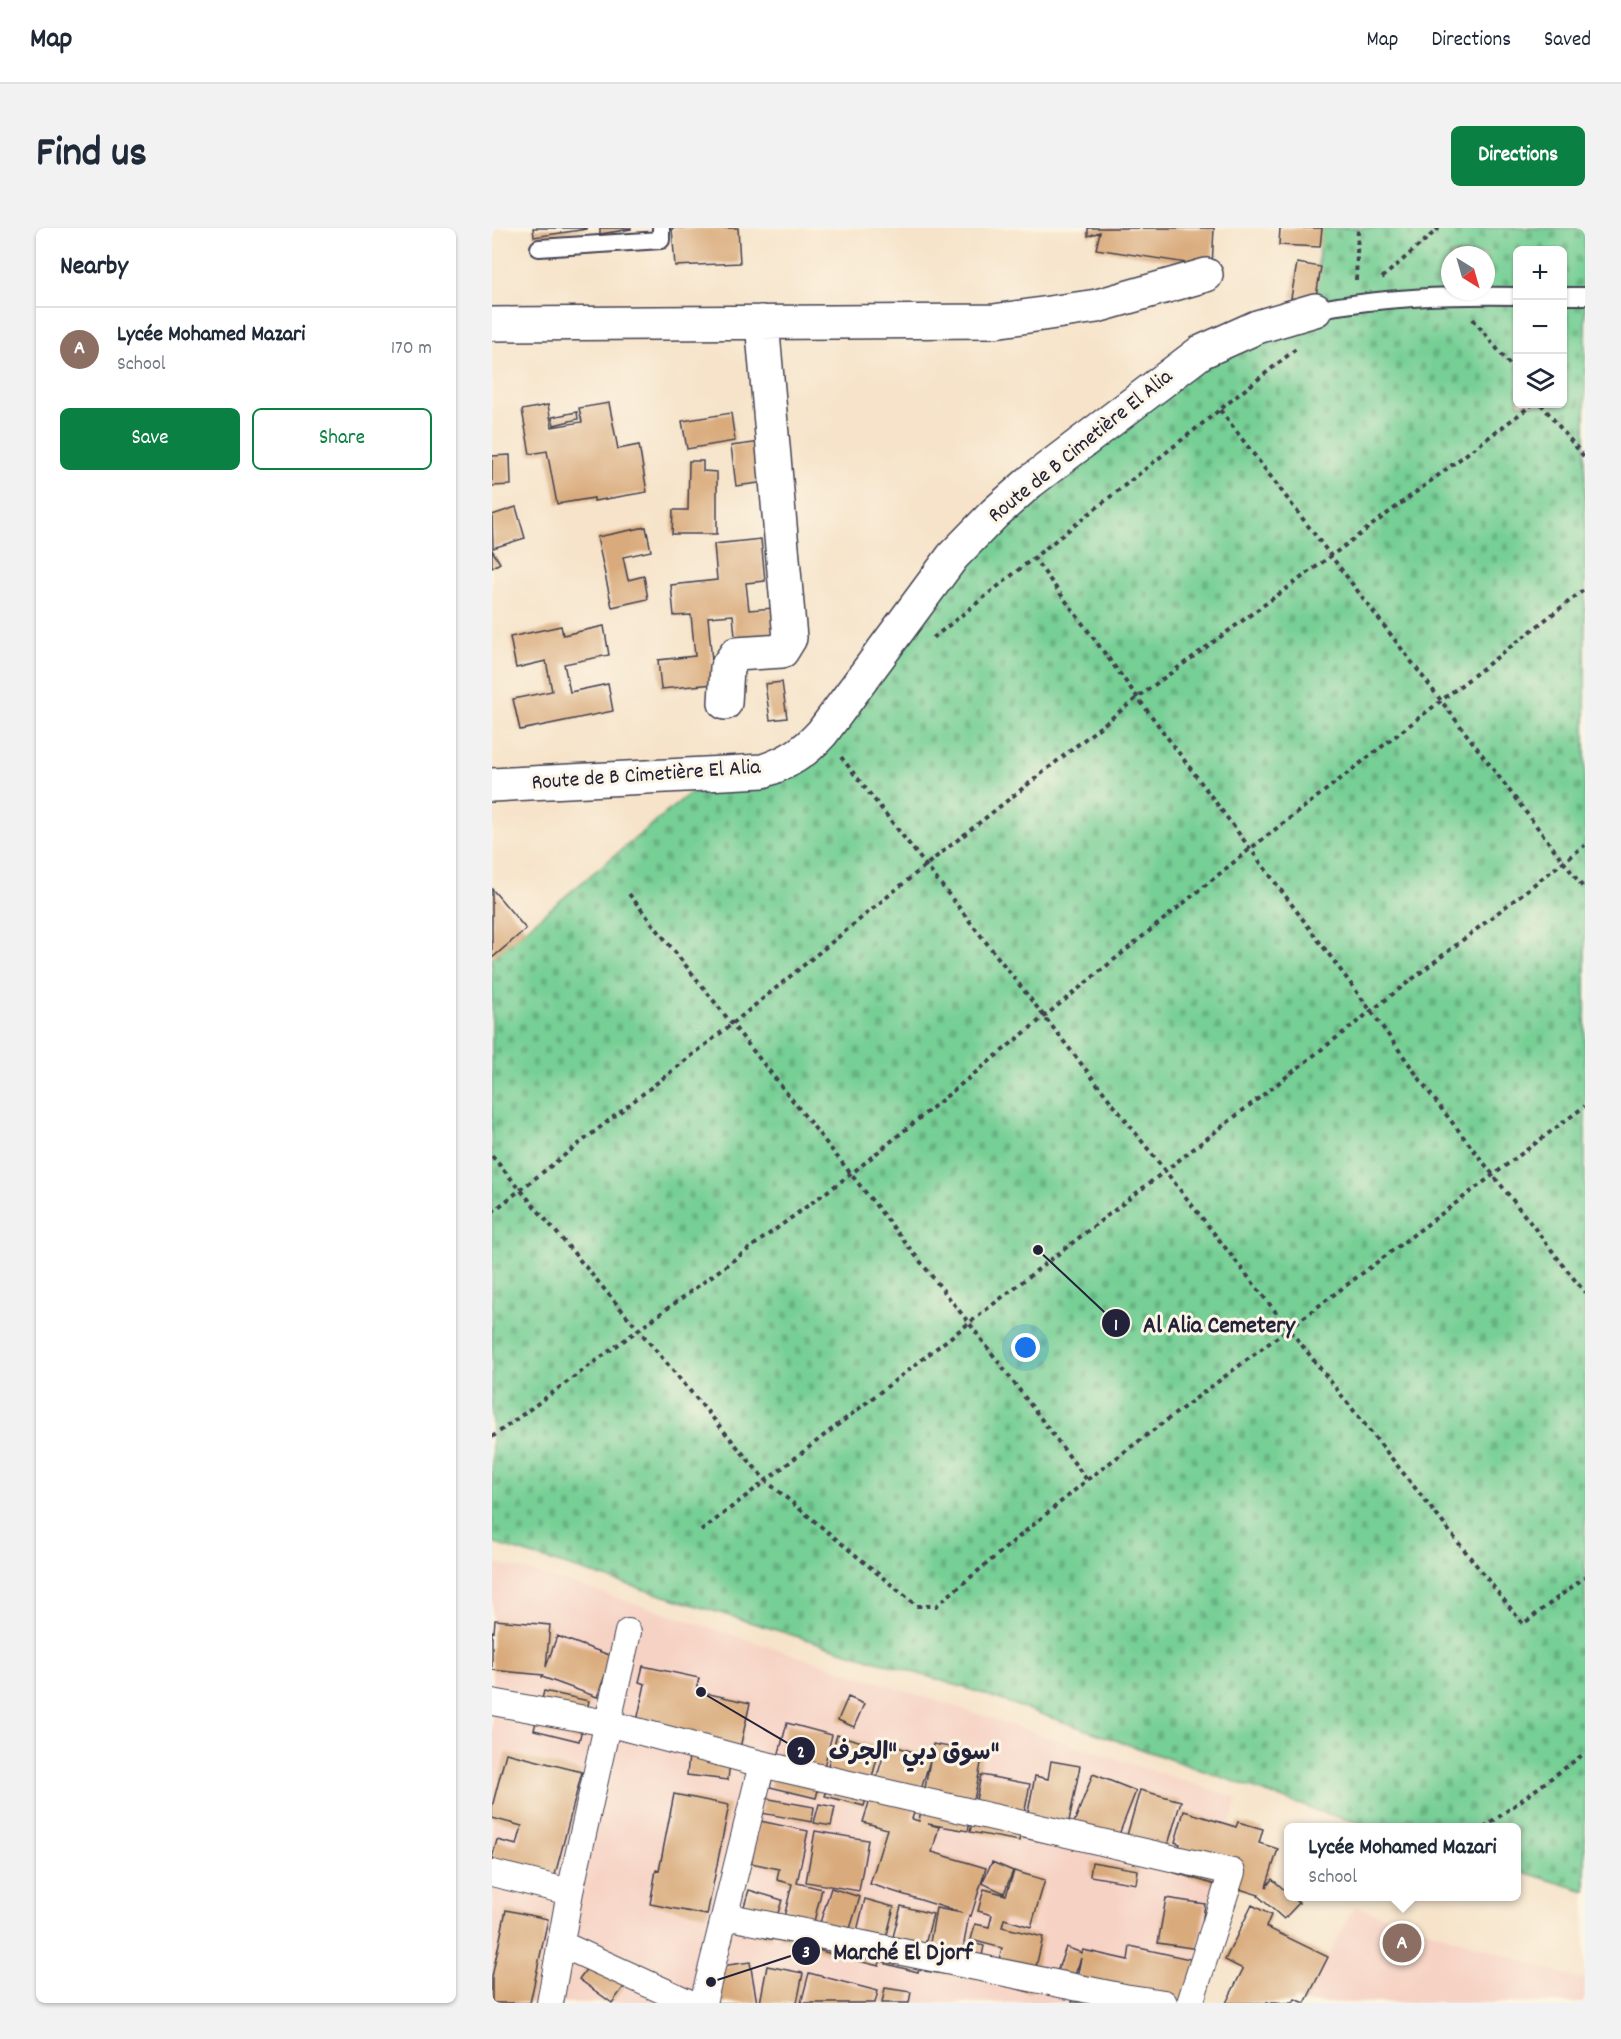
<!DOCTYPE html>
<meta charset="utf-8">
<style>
:root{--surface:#fff;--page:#f2f2f3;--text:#1f2937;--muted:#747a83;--line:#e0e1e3;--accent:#0b8043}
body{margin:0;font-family:Dekko,"Playpen Sans Arabic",sans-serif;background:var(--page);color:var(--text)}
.controls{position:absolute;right:18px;top:18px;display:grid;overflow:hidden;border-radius:9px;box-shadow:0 2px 4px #0004}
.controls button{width:54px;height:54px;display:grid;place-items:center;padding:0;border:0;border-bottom:2px solid var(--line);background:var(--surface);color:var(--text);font:30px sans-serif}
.compass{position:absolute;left:949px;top:18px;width:54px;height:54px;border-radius:50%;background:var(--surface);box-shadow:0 2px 4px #0004;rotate:143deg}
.you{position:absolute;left:534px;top:1120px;width:21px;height:21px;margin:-15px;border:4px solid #fff;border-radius:50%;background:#1a73e8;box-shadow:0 0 0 9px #1a73e833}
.badge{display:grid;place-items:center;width:39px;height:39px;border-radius:50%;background:var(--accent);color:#fff;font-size:20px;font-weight:700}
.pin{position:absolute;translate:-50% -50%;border:3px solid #fff;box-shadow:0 2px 6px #0006}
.popup{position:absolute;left:792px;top:1595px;width:237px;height:78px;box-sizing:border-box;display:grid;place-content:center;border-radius:9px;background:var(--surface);filter:drop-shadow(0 2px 4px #0005);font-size:20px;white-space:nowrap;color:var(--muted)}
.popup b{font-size:22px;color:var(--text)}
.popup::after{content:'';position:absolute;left:50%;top:100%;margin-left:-12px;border:12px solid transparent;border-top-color:var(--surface)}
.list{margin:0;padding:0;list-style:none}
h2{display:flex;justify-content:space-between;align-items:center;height:78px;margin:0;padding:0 24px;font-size:26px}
h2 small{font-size:20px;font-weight:400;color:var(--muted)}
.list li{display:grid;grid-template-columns:39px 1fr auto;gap:18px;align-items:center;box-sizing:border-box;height:84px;padding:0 24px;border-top:2px solid var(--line)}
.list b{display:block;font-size:22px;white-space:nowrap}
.list p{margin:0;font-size:20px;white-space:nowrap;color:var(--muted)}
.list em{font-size:20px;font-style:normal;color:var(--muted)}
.actions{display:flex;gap:12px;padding:18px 24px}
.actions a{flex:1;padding:14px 0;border:2px solid var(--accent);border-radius:9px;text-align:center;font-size:21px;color:var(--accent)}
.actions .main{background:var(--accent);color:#fff}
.icon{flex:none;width:33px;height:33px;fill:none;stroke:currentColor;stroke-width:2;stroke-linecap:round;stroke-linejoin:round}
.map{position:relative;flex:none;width:1093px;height:1775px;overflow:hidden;border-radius:9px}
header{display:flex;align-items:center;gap:36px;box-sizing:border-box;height:84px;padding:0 30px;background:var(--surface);border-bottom:2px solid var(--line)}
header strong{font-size:28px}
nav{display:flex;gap:33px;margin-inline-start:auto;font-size:21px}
.intro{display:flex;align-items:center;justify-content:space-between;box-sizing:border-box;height:144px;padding:0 36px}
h1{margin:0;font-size:42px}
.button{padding:15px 27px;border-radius:9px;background:var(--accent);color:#fff;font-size:21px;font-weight:700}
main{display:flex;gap:36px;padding:0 36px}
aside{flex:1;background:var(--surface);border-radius:9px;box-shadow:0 2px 4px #0004}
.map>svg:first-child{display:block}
.built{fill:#f6d2c4}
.cemetery{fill:url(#cemetery-stones);stroke:#4c7868;stroke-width:1.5;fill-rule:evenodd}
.building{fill:#d9aa7c}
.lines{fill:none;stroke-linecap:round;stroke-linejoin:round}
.service-casing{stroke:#423f50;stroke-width:20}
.pedestrian-casing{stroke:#423f50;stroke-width:28}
.minor-casing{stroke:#423f50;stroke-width:36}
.path{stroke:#423f50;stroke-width:4;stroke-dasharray:4.5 4.5;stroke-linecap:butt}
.service{stroke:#fff;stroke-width:16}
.pedestrian{stroke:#fff;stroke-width:26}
.minor{stroke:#fff;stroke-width:33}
.labels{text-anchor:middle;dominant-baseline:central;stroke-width:6;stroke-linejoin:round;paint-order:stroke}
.street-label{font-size:22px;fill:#22223b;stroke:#fcf5e5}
.leader{fill:none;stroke:#22223b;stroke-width:2}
.callout-dot{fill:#22223b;stroke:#fcf5e5;stroke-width:2}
.mark-label{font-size:18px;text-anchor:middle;font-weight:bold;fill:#fff}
.callout-label{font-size:24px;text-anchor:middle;font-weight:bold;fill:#22223b;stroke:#fcf5e5;stroke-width:6;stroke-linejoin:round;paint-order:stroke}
</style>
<header>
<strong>Map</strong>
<nav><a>Map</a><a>Directions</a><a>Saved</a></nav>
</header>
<div class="intro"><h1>Find us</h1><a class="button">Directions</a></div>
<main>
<aside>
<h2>Nearby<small></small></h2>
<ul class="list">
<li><span class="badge" style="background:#8d6e63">A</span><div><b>Lycée Mohamed Mazari</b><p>School</p></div><em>170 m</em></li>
</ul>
<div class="actions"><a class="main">Save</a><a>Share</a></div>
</aside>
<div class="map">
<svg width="1093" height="1775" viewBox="0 0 1093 1775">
<defs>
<pattern id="cemetery-stones" width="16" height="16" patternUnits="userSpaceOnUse" patternTransform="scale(1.5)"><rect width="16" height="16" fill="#76cf95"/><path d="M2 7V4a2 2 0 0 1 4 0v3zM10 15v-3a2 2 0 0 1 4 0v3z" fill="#66b181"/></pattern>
</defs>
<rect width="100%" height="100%" fill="#fcf5e5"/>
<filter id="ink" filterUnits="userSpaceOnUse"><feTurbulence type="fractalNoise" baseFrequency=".0167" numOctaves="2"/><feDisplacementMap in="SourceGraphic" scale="12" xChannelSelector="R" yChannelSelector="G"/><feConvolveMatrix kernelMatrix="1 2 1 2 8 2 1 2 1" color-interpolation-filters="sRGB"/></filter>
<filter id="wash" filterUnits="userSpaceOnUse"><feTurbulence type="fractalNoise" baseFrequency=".008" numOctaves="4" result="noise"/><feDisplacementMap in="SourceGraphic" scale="24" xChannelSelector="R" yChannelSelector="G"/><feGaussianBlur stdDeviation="1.35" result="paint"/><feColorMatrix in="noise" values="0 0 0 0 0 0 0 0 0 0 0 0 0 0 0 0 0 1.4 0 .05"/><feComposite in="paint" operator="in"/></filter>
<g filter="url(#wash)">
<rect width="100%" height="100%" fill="#f6e3c9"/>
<!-- built -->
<path class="built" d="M0 1333 92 1359 745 1570 694 1768 690 1775H0Z
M862 1678 1093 1753V1775H813Z"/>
<!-- cemetery -->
<path class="cemetery" d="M828 0H1093V1663L1024 1642V1600L881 1599 829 1584 486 1464 0 1315V729L198 565 244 563 279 553 485 307 684 154 824 83ZM1026 22H1070V176H1026ZM958 27H994V63H958Z"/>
<g id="blocks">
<!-- building -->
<path class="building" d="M41 0H95V1L42 9Z
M108 0H139V1L108 6Z
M180 0H246L248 35 183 38Z
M596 0H722L720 39 604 21 608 4 596 8Z
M788 0H830L828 19 787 17Z
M805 35 829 39 823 74 799 70Z
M117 175 126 221 147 217 155 264 102 273V270L65 276 55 223 38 226 30 182 56 177 60 199 90 194 87 180Z
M85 184 86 191 62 197 60 189Z
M239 185 243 213 195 221 190 193Z
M269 214 274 254 244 258 239 218Z
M18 227 19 257 0 258V228Z
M197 233H211V243L225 244V306H180L181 282H196Z
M24 279 33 310 1 320 0 287Z
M154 299 159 323 131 329 136 352 152 348 156 371 120 379 105 309Z
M269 311 273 353 254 355 257 382 281 380 284 416 244 420 241 387 216 389 222 456 169 461 166 432 203 428 199 387 182 388 179 357 225 352 222 316Z
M0 322 8 335 0 340Z
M69 398 71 407 112 398 117 427 72 436 78 464 116 456 121 483 28 502 21 471 60 463 54 433 24 440 18 409Z
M290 454 295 490 278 492 273 456Z
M0 661 34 701 0 730Z
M3 1392 58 1397 54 1439 65 1408 120 1428 105 1469 50 1449 51 1447 0 1442V1403L2 1404Z
M151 1438 207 1450 204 1463 258 1475 246 1529 142 1507 153 1456 147 1454Z
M52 1463 97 1473 87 1513 42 1502Z
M356 1469 372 1476 362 1499 346 1492Z
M295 1495 340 1507 324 1570 278 1559Z
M345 1507 388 1519 378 1557 334 1544Z
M395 1516 439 1529 420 1591 427 1593 441 1516 491 1525 476 1603 436 1596 447 1599 440 1624 494 1640 479 1688 477 1687 466 1748 433 1743 444 1680 470 1685 378 1656 395 1601 371 1594Z
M14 1525 90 1544 57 1670 0 1655V1630L5 1612 25 1617 30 1598 0 1590V1579Z
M197 1527 238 1532 236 1552 195 1547Z
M559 1533 588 1538 572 1618 531 1610 543 1548 556 1551Z
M601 1546 644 1563 619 1627 576 1610Z
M489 1547 538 1556 527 1613 478 1604Z
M338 1549 378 1558 372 1578 333 1568Z
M648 1562 689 1573 669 1640 629 1628Z
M182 1566 237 1577 215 1687 158 1676 164 1642 167 1643Z
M272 1570 322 1579 320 1594 269 1585Z
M327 1576 343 1579 339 1598 322 1595Z
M692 1583 744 1599 746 1594 771 1601 767 1615 786 1621 774 1659 780 1651 796 1665V1668H800L807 1675 792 1691 766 1668 767 1667 725 1654 724 1657 680 1644 688 1616 683 1614Z
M268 1593 316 1603 305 1655 330 1661 316 1718 287 1710 300 1656 285 1652 287 1641 259 1635Z
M323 1603 376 1612 367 1663 314 1654Z
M500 1634 521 1643 512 1665 490 1655Z
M600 1634 646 1642 644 1656 598 1648Z
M522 1643 553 1652 539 1699 512 1691 510 1699 551 1709 538 1764 501 1755 510 1720 479 1712 483 1696 497 1699 500 1687 486 1683 492 1661 514 1667Z
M339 1660 368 1669 349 1729 320 1720Z
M257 1662 290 1672 278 1711 245 1701Z
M674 1670 713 1676 706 1721 666 1715Z
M373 1671 402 1679 387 1738 358 1731Z
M760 1677 779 1687 774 1699 836 1729 813 1775 803 1771 801 1775H734L751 1741 733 1732Z
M409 1678 441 1686 426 1744 394 1736Z
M14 1682 56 1691 38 1775H0V1749Z
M476 1714 492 1718 485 1752 469 1749Z
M638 1718 707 1733 698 1775 580 1774 589 1730 575 1769 558 1763 574 1719 590 1725 591 1722 636 1732Z
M107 1724 140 1748 120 1775 87 1751Z
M258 1734 265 1775H199L222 1739Z
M275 1738 311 1745 305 1775H268Z
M317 1745 386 1763 383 1775H309Z
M393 1760 419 1764 417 1775H390Z"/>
</g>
</g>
<g filter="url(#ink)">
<use href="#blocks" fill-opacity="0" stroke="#423f50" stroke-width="1.5"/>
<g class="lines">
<!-- service casing -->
<g class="service-casing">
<path id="service" d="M47 20 169 12V0
M1070 68H1093
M823 82C890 69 958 67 1026 68"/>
</g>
<!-- pedestrian casing -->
<g class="pedestrian-casing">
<path id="pedestrian" d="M0 1474 115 1495 270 1536 740 1644 734 1647
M0 1645 78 1664
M233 1688 632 1769
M69 1716 198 1775
M58 1775 78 1664 136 1404
M211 1775 270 1536
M631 1775 632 1769 672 1775
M698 1775 740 1644"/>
</g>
<!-- minor casing -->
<g class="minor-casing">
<path id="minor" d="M0 96 502 93 605 78 714 47
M233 475 235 439 244 426 290 423 298 410 270 94
M0 557 271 543C297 534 312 525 330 505L461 328 503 285 538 254 709 124 765 99 823 82"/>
</g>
<!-- path -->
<path class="path" d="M890 50 947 0
M864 52 866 0
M981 91 1026 147
M1049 176 1093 230
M728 182 1093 662
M541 329 879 783 942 871 1093 1065
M441 410 804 121
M349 529 797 1101 1031 1396 1093 1349
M137 666 477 1095 595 1252
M0 928 274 1253 425 1378H444L595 1252 1093 878
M0 984 240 796 434 637 646 469 839 328 1041 176
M0 1209 359 946 758 621 1093 361
M209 1303 1093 617
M992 1600 1093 1525"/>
<!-- service -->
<use href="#service" class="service"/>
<!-- pedestrian -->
<use href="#pedestrian" class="pedestrian"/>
<!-- minor -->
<use href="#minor" class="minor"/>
</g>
</g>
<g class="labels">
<!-- street labels -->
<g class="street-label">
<text transform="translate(589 219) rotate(-39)">Route de B Cimetière El Alia</text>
<text transform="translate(154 548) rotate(-4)">Route de B Cimetière El Alia</text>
</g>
</g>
<!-- callouts -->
<path class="leader" d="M546 1022L624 1095M209 1464L309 1523M219 1754L314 1723"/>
<g class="callout-dot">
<circle cx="546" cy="1022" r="6"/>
<circle cx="209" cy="1464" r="6"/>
<circle cx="219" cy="1754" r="6"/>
<circle cx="624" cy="1095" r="15"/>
<circle cx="309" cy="1523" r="15"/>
<circle cx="314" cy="1723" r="15"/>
</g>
<g class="mark-label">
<text x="624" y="1102">1</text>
<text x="309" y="1529">2</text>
<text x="314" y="1729">3</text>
</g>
<g class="callout-label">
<text x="727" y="1104">Al Alia Cemetery</text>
<text x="422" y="1531">سوق دبي "الجرف"</text>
<text x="411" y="1731">Marché El Djorf</text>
</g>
</svg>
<div class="controls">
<button>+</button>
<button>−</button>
<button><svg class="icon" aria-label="layers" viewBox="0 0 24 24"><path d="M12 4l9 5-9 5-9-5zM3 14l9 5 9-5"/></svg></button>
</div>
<svg class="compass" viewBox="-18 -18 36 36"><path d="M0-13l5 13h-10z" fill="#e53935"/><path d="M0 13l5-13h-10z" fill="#747a83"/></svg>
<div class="you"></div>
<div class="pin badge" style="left:910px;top:1715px;background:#8d6e63">A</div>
<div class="popup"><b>Lycée Mohamed Mazari</b>School</div>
</div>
</main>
